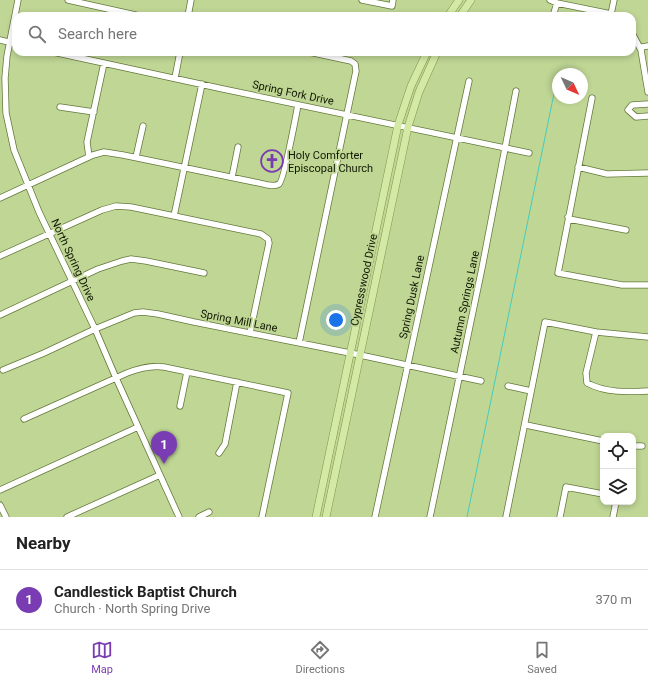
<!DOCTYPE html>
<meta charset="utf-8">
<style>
:root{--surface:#fff;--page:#f6f6f6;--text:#222;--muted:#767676;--line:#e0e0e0;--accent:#793cb2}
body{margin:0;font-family:Roboto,sans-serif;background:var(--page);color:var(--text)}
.controls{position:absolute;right:12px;bottom:12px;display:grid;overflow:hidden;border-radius:8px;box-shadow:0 2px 6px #0003}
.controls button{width:36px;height:36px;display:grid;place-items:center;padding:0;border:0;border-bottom:1px solid var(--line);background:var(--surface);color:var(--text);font:20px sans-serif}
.compass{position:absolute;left:552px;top:68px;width:36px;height:36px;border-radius:50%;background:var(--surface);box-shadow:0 2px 6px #0003;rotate:134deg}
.you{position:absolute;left:336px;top:320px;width:14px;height:14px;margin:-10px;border:3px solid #fff;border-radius:50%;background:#1a73e8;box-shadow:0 0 0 6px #1a73e833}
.badge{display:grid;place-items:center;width:26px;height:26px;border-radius:50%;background:var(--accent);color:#fff;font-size:13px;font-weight:700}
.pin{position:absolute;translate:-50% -33px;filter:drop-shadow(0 1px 2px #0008)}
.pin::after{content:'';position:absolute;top:21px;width:14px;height:12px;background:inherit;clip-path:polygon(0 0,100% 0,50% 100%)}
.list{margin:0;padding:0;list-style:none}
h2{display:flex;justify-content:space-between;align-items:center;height:52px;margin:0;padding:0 16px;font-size:17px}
h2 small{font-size:13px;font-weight:400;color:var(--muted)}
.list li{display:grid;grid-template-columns:26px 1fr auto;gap:12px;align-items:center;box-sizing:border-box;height:60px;padding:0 16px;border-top:1px solid var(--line)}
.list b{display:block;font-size:15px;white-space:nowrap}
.list p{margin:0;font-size:13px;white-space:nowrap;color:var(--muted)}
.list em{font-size:13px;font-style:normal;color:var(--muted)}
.icon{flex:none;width:22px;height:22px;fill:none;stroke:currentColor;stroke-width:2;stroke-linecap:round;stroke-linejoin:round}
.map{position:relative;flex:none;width:648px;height:517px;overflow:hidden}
.search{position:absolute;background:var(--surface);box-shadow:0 2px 6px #0003;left:12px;right:12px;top:12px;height:44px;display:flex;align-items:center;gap:10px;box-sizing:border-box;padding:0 14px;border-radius:12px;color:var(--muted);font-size:15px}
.sheet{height:112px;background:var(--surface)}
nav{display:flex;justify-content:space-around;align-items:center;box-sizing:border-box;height:56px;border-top:1px solid var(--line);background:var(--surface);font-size:11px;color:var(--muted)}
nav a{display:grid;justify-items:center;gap:2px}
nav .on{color:var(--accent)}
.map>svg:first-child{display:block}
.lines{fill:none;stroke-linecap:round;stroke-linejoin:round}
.stream{stroke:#46ccbc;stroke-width:1}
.minor-casing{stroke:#65783b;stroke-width:7}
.major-casing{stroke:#7d9646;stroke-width:8}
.minor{stroke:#fff;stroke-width:5.5}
.major{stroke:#d4e9a6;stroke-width:7}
.labels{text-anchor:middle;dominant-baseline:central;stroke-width:3.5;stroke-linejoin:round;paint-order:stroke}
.street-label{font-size:11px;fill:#111802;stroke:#bfd695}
.poi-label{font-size:11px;fill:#111802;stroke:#bfd695;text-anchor:start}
</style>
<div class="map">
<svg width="648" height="517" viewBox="0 0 648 517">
<rect width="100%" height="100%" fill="#bfd695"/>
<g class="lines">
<!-- stream -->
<path class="stream" d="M467 517 557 79"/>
<!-- minor casing -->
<g class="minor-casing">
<path id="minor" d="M18 0 7 56 5 78 6 113 14 150 39 212 95 329 116 378 179 517
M68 0 140 16
M362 0 392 6 393 0
M550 0 557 3 611 14 614 16
M611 14 614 0
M188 16 191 0
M553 16 557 3
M632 33 641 50 648 92
M0 40 16 44
M641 50 642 47 648 46
M53 52 223 89 529 153
M175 78 180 52
M592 98 558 273 622 285H648
M648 104 632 105 628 110 636 117 648 116
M60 107 94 112
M89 157 87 142 104 63
M136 157 143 126
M578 167 607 174 648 173
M232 177 238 147
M0 198 93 155 104 152 123 155 254 182C261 183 273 188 279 184 284 181 296 115 298 105
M174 216 202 84
M568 217 569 219 626 230
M0 256 102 210 116 206 131 207 261 234 268 239 269 243 250 333
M0 315 98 269 122 261 131 259 146 261 204 273
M596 332 586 373 587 383C606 393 627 392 648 391
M299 343 356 71 355 64 351 61 309 52
M3 370 44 353 95 329 134 313 143 312 158 314 194 322 360 355 481 381
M508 386 531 391
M180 406 187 372
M24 419 127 373C140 368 151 365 164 367L288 393 262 517
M526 425 603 441
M633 446H642
M219 453 225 444 237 382
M0 490 138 427
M0 505 6 517
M67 517 160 475
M199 517 209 512
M375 517 469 81
M430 517 482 268 516 91
M506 517 545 322 596 332 648 337
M560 517 566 487 603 494
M613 517 616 502"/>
</g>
<!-- major casing -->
<g class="major-casing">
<path id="major" d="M448 16 459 0
M460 16 471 0
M316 517 398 125 411 86 427 52
M326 517 408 127 419 92 437 52"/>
</g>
<!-- minor -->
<use href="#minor" class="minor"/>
<!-- major -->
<use href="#major" class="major"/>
</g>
<!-- icons -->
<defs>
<g id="church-ring" transform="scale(1.15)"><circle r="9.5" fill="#bfd695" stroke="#793cb2" stroke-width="1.5"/><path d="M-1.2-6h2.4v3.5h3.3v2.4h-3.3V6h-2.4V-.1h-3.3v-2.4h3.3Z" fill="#793cb2"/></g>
</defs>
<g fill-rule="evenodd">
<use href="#church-ring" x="272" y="161"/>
</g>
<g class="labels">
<!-- street labels -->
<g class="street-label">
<text transform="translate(293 93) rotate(12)">Spring Fork Drive</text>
<text transform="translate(73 260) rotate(65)">North Spring Drive</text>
<text transform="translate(364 280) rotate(-78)">Cypresswood Drive</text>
<text transform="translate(412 297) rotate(-78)">Spring Dusk Lane</text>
<text transform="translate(465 302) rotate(-78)">Autumn Springs Lane</text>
<text transform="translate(239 321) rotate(11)">Spring Mill Lane</text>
</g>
<!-- poi labels -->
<g class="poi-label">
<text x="288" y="155">Holy Comforter<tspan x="288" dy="13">Episcopal Church</tspan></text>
</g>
</g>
</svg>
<div class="controls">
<button><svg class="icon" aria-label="locate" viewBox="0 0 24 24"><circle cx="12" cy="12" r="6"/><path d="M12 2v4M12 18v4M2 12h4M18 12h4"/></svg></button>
<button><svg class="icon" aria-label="layers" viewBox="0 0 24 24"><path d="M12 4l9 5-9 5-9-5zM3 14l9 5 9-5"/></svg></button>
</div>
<svg class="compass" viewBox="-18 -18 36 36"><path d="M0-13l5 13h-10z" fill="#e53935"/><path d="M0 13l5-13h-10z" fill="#767676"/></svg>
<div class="you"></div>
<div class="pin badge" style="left:164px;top:464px">1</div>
<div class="search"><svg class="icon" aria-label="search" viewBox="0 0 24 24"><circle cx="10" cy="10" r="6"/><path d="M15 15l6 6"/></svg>Search here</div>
</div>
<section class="sheet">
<h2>Nearby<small></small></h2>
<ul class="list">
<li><span class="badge">1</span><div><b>Candlestick Baptist Church</b><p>Church · North Spring Drive</p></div><em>370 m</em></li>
</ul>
</section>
<nav>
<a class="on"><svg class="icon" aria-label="map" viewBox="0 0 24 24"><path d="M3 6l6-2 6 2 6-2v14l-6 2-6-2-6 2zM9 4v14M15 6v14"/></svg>Map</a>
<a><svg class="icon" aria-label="directions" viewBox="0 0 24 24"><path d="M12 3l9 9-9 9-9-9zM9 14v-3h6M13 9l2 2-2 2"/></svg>Directions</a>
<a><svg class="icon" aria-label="saved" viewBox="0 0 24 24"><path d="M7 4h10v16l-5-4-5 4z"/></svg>Saved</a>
</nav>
